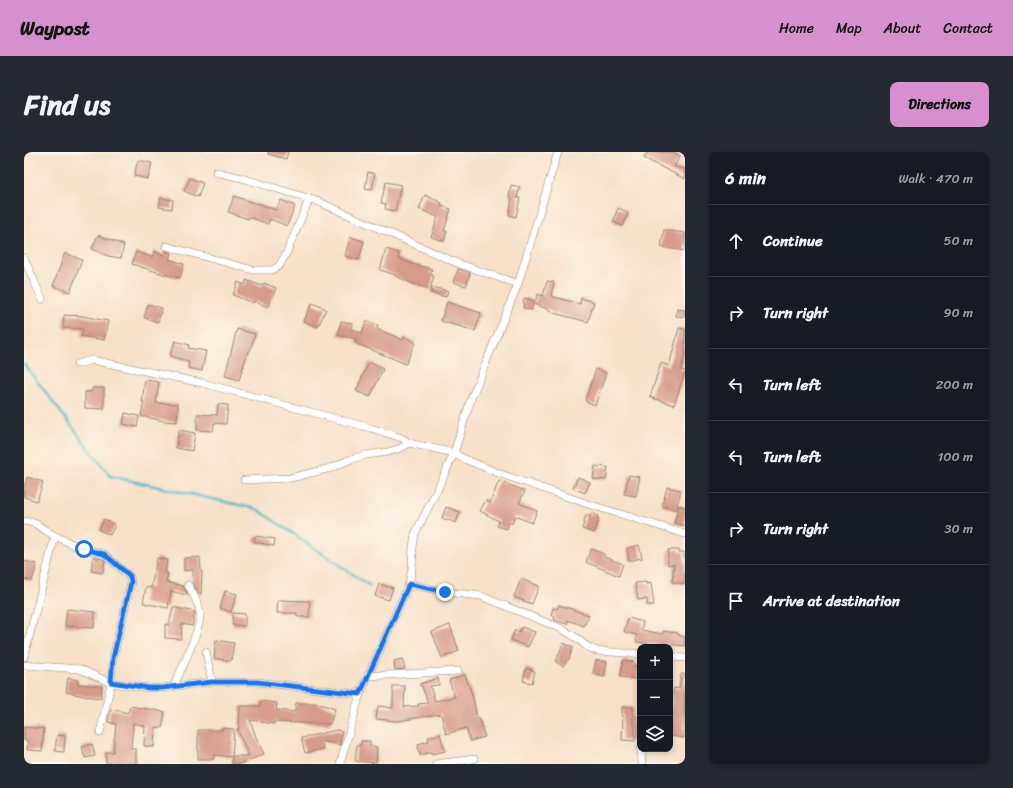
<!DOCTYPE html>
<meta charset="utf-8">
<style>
:root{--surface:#171b24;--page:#242831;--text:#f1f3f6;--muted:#9ea1a6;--line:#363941;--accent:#d690ce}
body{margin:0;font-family:Sriracha,sans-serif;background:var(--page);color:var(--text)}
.controls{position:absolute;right:12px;bottom:12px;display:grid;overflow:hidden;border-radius:8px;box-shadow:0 2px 6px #0003}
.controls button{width:36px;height:36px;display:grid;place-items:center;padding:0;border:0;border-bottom:1px solid var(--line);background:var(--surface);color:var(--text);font:20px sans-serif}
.stop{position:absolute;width:12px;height:12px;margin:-9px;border:3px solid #1a73e8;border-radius:50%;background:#fff}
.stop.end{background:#1a73e8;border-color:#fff;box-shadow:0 1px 4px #0008}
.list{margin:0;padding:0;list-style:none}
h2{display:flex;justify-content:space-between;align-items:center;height:52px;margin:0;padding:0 16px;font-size:17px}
h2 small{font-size:13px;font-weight:400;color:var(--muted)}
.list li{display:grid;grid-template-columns:26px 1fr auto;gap:12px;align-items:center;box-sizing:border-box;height:72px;padding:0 16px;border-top:1px solid var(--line)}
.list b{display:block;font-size:15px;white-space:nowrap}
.list em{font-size:13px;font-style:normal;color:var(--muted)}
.icon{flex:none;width:22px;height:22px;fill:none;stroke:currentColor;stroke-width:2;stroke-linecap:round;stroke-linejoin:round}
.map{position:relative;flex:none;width:661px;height:612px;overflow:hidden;border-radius:8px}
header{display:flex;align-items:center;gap:24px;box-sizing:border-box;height:56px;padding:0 20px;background:var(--accent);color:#111}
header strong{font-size:19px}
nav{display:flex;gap:22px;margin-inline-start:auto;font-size:14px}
.intro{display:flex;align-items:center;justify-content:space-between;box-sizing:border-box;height:96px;padding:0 24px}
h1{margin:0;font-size:28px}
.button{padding:10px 18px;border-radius:8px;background:var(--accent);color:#111;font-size:14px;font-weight:700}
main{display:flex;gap:24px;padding:0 24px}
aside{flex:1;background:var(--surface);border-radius:8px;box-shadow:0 2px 6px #0003}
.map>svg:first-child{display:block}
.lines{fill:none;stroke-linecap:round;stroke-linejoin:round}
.stream{stroke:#4cb7c8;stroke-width:2.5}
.building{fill:#d79b89}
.minor-casing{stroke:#988572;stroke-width:8}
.minor{stroke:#fff;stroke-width:7}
.route{stroke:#1a73e8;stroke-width:5}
</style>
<header>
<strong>Waypost</strong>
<nav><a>Home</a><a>Map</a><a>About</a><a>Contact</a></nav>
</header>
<div class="intro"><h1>Find us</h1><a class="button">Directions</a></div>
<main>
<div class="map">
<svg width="661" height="612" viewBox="0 0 661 612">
<rect width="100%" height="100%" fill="#fbf7ec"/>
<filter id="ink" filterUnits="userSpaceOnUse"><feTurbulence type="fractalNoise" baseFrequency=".025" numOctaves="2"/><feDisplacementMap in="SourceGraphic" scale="8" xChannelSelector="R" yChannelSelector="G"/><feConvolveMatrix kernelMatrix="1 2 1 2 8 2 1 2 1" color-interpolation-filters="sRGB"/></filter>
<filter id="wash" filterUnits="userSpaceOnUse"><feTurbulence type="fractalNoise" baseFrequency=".012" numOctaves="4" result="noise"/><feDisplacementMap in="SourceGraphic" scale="16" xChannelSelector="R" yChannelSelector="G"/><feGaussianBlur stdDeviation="0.9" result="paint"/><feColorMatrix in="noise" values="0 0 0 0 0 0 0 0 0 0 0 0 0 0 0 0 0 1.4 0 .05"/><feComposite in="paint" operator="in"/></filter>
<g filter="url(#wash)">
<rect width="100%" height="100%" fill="#f6e0c7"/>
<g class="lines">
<!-- stream -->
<path class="stream" d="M0 212 86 324 233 357 346 434"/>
</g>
<g id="blocks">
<!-- building -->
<path class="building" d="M244 0H264L262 7 244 2Z
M624 0H648L656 4 650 15 661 17V27L620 6Z
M114 8 128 11 124 27 110 24Z
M344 20 351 22 348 38 341 37Z
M166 26 179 31 174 45 160 39Z
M362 30 377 33 371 59 361 57 362 52 357 51Z
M487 33 496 35 493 46H496L492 65 485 63 488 46 485 45Z
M401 43 418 51 417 54 427 57 420 79H423L420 89 407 85 414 65 395 57Z
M210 44 233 52V51L252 58 257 48 271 54 263 74 246 67 244 72 225 65 224 67 204 60Z
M137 46 149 48 148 57 135 55Z
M594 56 604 60 599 74 589 70Z
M640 78 661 81V99L637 95Z
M74 83 100 93 97 106 84 104 68 97Z
M326 85 340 89 335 108 321 104Z
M362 97 375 101 374 106 388 112 408 117 406 122 410 124 406 137 389 132 371 124 372 123 356 118Z
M130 99 140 103 141 99 147 101 145 107 160 112 156 126 139 122 108 112 112 100 128 105Z
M41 101 58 108 46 140 29 134Z
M434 117 446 121 442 134 429 130Z
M222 128 238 134 240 131 252 136 244 155 230 149 229 151 209 143 214 130 221 133Z
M523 129 530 130 527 144 556 152 557 146 570 150 564 170 526 160V158L510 152 514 142 519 144Z
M408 135 424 139 422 145 407 141Z
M500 146 509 148 508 158 499 156Z
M423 150 457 161 451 179 417 169Z
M288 151 302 157 294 175 280 169Z
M124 152 138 156 134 170 120 166Z
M653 157 661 158V165L652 164Z
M40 163 58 164 84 169 80 188 57 184 59 177 39 176Z
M317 169 328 171 327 177 338 181 342 169 354 173 353 177 379 188 380 185 391 190 382 212 331 191 333 187 314 183Z
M655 176 661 177V200L657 218 661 219V221L650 253 626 245 637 211 645 214Z
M213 177 231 182 226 199H224L215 228 201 224Z
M151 189 165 193 164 196 182 199 178 219 164 216 165 210 146 204Z
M345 210 359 217 346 245 332 239Z
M572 217 582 221 571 253 561 249Z
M121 228 135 230 132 251 154 252 153 270 140 269 117 264 120 250H118Z
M68 236H80V257L61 256V240H68Z
M194 252 204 253 202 272 190 271 189 279 173 278V262L193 263Z
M101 261 115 264 113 275 99 272Z
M155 278 171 281 168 299 152 296Z
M571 314 584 315 582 328 569 327Z
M605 323 616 325 612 344 600 342Z
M3 325 19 330 13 349 0 345V335Z
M554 325 566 330 561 341 549 336Z
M475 329 501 339 495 351 513 359 508 371 491 364 488 372 485 370 483 377 473 374 475 369 456 359 462 348 466 351Z
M643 335 657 338 652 358 638 354Z
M655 353 661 355V374L650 371Z
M422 355 436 360 432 371 418 366Z
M567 361 574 364 573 366 575 367 570 381 558 377 562 363 566 365Z
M80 367 91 373 86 383 75 378Z
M231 384 251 387 250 394 230 390Z
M615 393 618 406 605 409 603 396Z
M567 397 580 402V405L599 412 595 424 562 410Z
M644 398H655V400H660L661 432 648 430 650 412 644 413Z
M69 405 78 407 81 409 79 421 67 419Z
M176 405 177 419H178L177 442H175L169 432V418L160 419V406Z
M133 406 143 408 141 421H144L142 430 159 434 163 441V443L147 439 144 456 119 451 122 435 127 436Z
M0 409 13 412 8 429 0 427Z
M497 427 515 434 508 452 490 445Z
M622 430V432L627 431 630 453H623V447L614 448 611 431Z
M355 432 369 436 365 448 351 444Z
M201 439 213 442 207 460 196 456Z
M254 448 286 449 285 465H273V461H253Z
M535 453 565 463 560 474 544 468 543 472 530 468 531 465 527 463 529 456 533 457Z
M149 455 171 460 168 474 158 472 157 487 141 486V472L145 473Z
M43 457 71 460 70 476 41 474Z
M209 461 221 462V474L208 473Z
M604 466 619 470 617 478 639 482V479L654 481V483L661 485V494L640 492V494L612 490 613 483 600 480Z
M426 473 435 499 418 506 408 480Z
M498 475 511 480 504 495 487 488 491 478 495 480Z
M192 488 210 491 207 509 190 506Z
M539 491 549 495 545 507 539 514 532 510Z
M378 507 381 517 371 518 370 509Z
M572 508 583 510 580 525 569 522Z
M599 508 610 510V514H615L613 527 596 525Z
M502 516 511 519 508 531 499 529Z
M657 522H661L660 586 646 584V559L650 536 655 537Z
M441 523 448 542 453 566H455L461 585 446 589 442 576 422 582 417 562 374 569 352 567 354 554 369 556V534H381L380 555 395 554 394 552 404 551 398 534H396V532L414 526 415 533 406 534 411 549 431 545 425 528Z
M44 526 54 528V532L78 534 77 546 60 544 42 540Z
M237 549 253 551 252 558 271 560 272 551H292L311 557 306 572 250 570V572L226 568 232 585 240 602 216 612H208V604H225L213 577H215L216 554H236Z
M106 554 141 560 138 576 131 575 130 595 120 594 121 574 109 571 107 597H112V612L82 611V600H89L92 572 84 570 87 557 104 561Z
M598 555H609V573H611V589L598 588 599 563H598Z
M0 575 20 577 18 599 3 598 4 589 0 588Z
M198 576 210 577 208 605 190 603V607H174V578H198Z
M313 578 318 580 316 593 298 589 299 597 281 601 277 586Z
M416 582 421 599 408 602V600L396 603 394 596H395L394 592 405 589 404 585Z
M33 583 41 584 40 600 31 599Z
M337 589H346V594L353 595 352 611 331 609 333 593H337Z
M68 592 71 604 61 606 58 595Z"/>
</g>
</g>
<g filter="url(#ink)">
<use href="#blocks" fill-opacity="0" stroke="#988572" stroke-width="1"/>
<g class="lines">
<!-- minor casing -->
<g class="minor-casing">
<path id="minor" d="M192 20 218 26 293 49 433 111 494 132
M142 94 229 118H248L255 114 262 102 285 48
M0 106 18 147
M53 212 68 208 178 231 347 276 378 286 385 291 430 301 436 305 474 321 564 352 661 382
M220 328 266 326 307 316 327 307 342 303 364 300 377 296 385 291
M0 369 10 371 31 384 59 397 80 402 106 425 107 430 89 506 87 531 76 581
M385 432 421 440 457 444 536 476 553 486 562 494 573 499 616 502
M182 500 188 530
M0 505 31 384
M646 505 661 506
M0 513 56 517 87 531 125 536H138L188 530H233L336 542
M345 524 434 519
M150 534C156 520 178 475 176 461 175 451 169 442 164 433
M617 597 618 612
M316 612 336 542 385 432 388 416 389 395 391 382 417 330 430 301 447 247 494 132 534 0
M412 612 450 607"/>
</g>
<!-- minor -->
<use href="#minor" class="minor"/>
</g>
</g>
<g class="lines" filter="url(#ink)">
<!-- route -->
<path class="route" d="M60 397 80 402 106 424 107 430 89 506 87 530 125 536H138L188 530H233L336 542 385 432 421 440"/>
</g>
</svg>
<div class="controls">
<button>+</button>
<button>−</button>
<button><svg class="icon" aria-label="layers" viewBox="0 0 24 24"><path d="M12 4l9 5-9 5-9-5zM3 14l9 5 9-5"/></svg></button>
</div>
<div class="stop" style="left:60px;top:397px"></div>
<div class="stop end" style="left:421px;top:440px"></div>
</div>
<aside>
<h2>6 min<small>Walk · 470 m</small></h2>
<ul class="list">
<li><svg class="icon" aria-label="ahead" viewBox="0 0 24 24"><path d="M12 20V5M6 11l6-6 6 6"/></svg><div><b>Continue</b></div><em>50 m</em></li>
<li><svg class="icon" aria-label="right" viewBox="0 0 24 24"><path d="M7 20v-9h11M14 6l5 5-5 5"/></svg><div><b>Turn right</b></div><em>90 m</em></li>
<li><svg class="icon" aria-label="left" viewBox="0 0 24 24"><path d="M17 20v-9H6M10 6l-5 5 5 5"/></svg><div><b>Turn left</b></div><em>200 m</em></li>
<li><svg class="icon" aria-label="left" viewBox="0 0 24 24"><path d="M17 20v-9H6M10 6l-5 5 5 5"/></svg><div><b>Turn left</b></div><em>100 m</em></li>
<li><svg class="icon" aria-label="right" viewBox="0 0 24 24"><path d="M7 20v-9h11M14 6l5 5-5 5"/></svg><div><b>Turn right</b></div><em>30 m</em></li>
<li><svg class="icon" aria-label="arrive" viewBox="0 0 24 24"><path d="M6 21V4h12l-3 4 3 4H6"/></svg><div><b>Arrive at destination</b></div></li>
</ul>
</aside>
</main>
